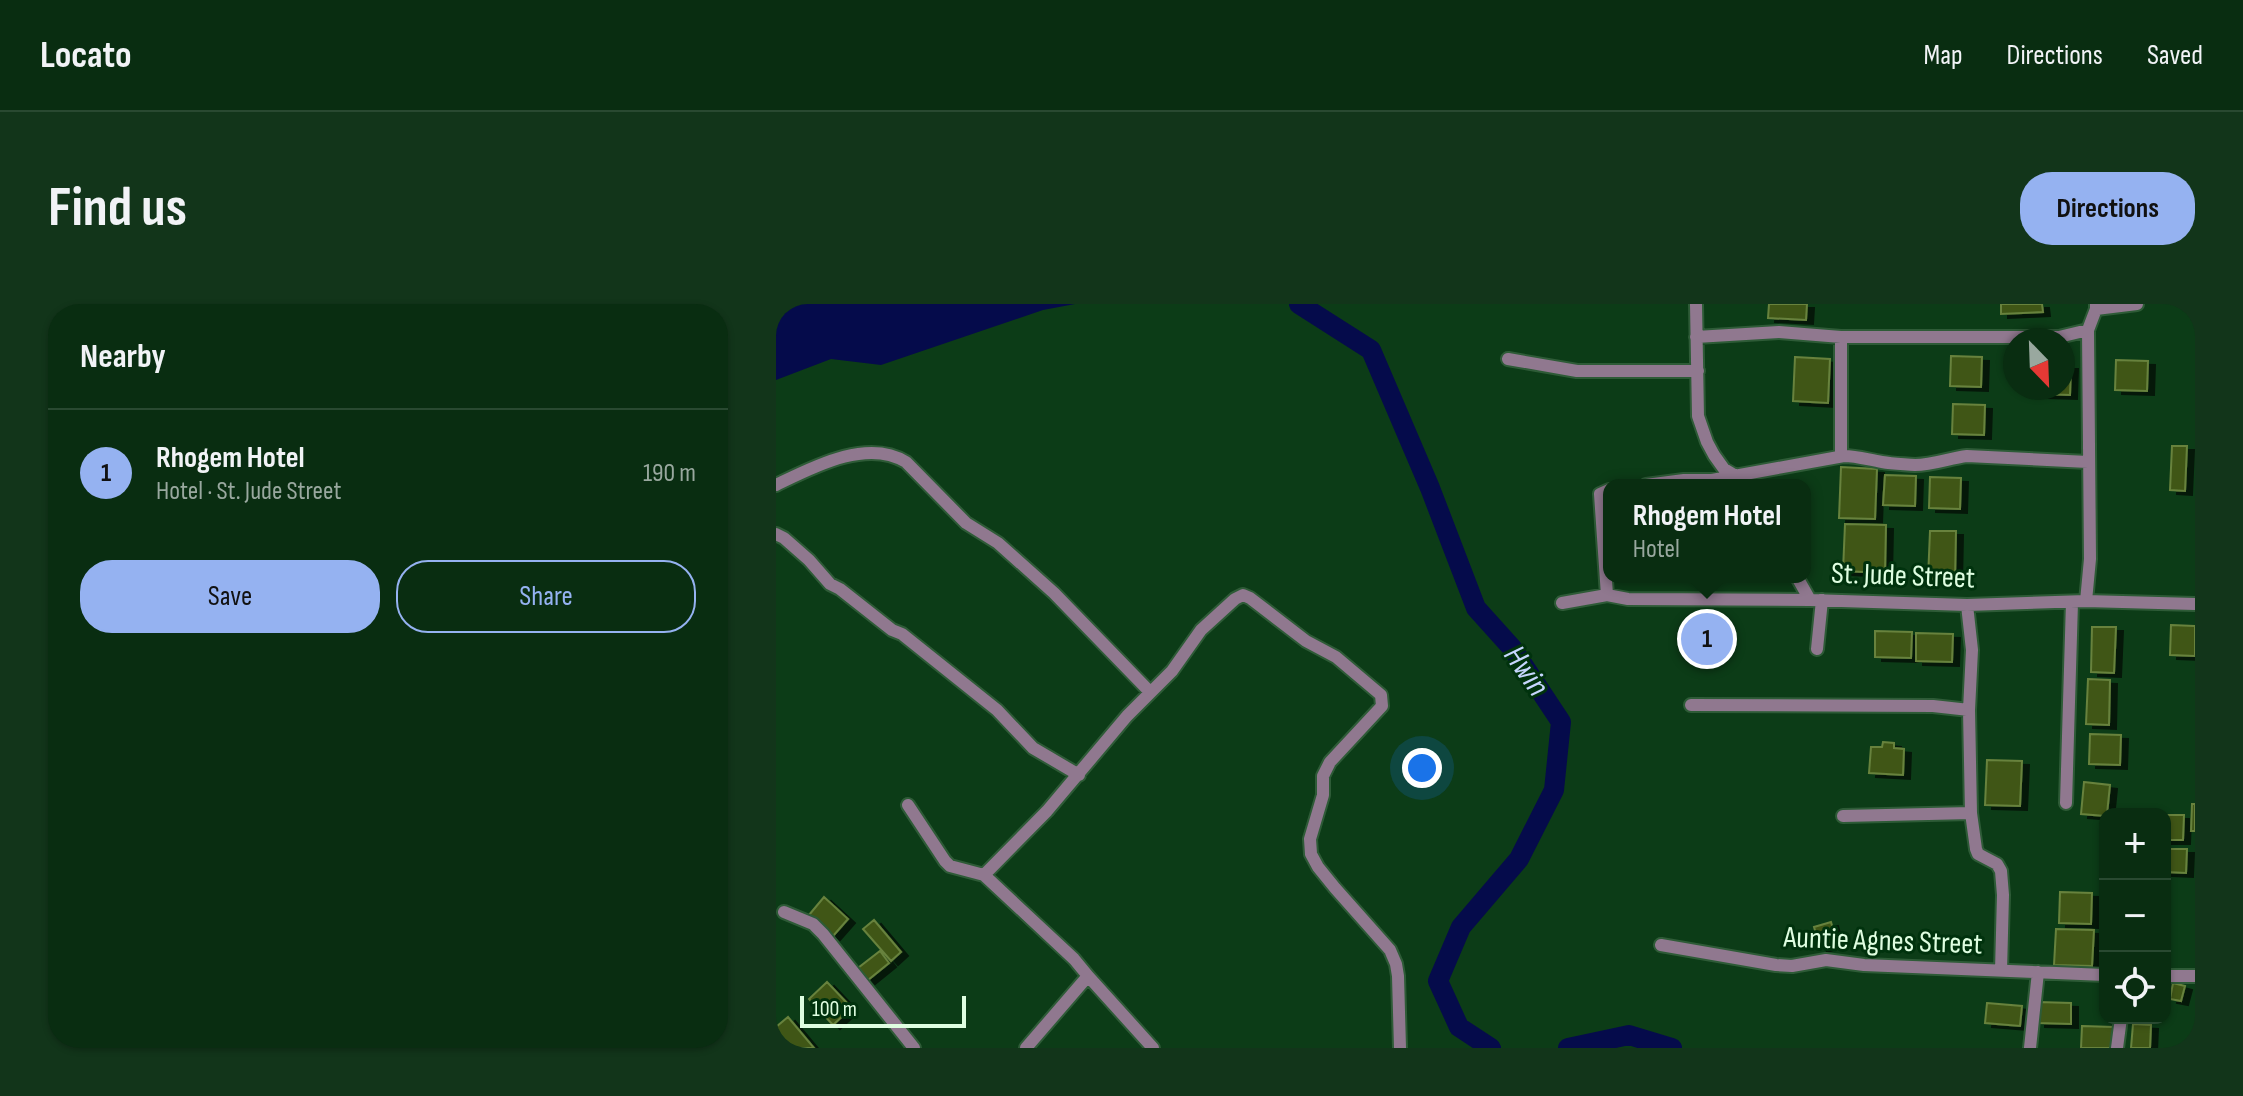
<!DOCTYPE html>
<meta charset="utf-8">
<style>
:root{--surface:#092d11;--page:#12351a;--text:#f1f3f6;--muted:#99a89f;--line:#294931;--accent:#95b2f1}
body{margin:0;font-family:"Sofia Sans Condensed",sans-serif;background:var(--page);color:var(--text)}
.controls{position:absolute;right:24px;bottom:24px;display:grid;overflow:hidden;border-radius:16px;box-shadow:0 2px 6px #0004}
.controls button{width:72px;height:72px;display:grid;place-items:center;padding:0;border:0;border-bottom:2px solid var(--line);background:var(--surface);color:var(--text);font:40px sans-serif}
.compass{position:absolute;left:1227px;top:24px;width:72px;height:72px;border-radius:50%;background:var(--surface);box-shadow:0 2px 6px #0004;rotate:157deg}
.scale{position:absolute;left:24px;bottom:20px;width:166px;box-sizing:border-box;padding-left:8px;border:4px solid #dffee1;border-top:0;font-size:22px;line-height:28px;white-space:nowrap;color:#dffee1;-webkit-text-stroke:6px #00320d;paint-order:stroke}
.you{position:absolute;left:646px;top:464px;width:28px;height:28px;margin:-20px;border:6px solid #fff;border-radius:50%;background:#1a73e8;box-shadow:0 0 0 12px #1a73e833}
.badge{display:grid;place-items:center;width:52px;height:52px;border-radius:50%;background:var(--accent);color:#111;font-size:26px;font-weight:700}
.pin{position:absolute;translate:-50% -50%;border:4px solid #fff;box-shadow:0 2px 8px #0006}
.popup{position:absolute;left:827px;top:175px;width:208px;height:104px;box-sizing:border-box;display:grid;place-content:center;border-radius:16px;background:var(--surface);filter:drop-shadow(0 2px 6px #0005);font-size:26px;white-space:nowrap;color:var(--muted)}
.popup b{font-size:30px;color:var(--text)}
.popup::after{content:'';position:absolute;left:50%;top:100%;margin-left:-16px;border:16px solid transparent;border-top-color:var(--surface)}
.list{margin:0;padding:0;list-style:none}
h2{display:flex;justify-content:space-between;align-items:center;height:104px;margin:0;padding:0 32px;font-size:34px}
h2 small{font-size:26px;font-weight:400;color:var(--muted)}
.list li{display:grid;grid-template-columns:52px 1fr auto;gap:24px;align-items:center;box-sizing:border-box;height:128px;padding:0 32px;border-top:2px solid var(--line)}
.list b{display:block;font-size:30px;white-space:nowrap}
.list p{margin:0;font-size:26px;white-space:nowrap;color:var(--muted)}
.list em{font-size:26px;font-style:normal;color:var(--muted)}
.actions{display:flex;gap:16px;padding:24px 32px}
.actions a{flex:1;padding:18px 0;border:2px solid var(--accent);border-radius:32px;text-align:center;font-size:28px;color:var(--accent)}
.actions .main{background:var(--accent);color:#111}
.icon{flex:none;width:44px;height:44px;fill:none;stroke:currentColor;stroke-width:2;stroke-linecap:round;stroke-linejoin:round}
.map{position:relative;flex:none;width:1419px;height:744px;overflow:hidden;border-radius:32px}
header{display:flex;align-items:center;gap:48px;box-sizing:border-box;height:112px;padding:0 40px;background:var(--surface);border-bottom:2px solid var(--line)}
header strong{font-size:38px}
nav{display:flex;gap:44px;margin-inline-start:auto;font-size:28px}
.intro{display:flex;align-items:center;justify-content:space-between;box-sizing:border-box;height:192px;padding:0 48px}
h1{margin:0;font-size:56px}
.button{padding:20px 36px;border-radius:32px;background:var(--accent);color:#111;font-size:28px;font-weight:700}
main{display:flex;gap:48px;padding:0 48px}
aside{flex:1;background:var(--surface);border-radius:32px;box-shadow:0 2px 6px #0004}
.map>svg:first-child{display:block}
.water{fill:#050b4b}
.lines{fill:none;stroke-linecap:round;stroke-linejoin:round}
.river{stroke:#050b4b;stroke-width:20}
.building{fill:#405718;stroke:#67823d;stroke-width:2;filter:url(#shadow)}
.street-casing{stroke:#2e5b37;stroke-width:16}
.street{stroke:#90788f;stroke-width:12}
.labels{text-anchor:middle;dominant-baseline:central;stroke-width:6;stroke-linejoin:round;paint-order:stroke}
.street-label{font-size:30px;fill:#dffee1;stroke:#00320d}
.water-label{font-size:32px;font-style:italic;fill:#c6d6fe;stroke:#00320d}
</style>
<header>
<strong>Locato</strong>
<nav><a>Map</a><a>Directions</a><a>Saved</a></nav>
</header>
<div class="intro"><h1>Find us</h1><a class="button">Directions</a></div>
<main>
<aside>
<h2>Nearby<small></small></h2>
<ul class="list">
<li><span class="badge">1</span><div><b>Rhogem Hotel</b><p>Hotel · St. Jude Street</p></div><em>190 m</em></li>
</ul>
<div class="actions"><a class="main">Save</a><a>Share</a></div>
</aside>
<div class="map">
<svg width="1419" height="744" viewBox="0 0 1419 744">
<defs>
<filter id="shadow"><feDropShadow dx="7" dy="4" stdDeviation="0" flood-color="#0009"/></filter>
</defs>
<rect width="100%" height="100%" fill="#0c3c17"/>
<!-- water -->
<path class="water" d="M0 0H299L267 6 105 61 55 55 0 76Z"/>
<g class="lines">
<!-- river -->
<path class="river" d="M523 0 595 46 654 184 700 304 736 344 785 418 778 486 743 555 685 623 662 677 683 723 715 744
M792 744 853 731 896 744"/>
</g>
<!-- building -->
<path class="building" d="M993 0H1031L1030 16 992 14Z
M1225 0H1266L1267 8 1225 10Z
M1175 52 1206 53 1205 83 1174 82Z
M1019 53 1054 55 1052 99 1017 97Z
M1340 56 1372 57 1371 87 1339 86Z
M1287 61H1295L1294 91 1263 90V84H1287Z
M1177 100 1209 101 1208 131 1176 130Z
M1396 142H1411L1409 187 1394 186Z
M1065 163 1101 165 1099 215 1063 214Z
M1109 171 1140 172 1139 202 1107 201Z
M1154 173 1185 174 1184 205 1153 204Z
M1069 220 1110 221 1109 269 1067 267Z
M1154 227H1180L1179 276 1152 275Z
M1395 321 1419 322V352L1394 351Z
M1316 323H1340L1338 369 1315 368Z
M1099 327 1136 328 1135 354 1099 353Z
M1140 329 1177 330 1176 358 1140 357Z
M1312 375 1334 376 1333 421 1310 420Z
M1314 430 1345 431 1344 461 1313 460Z
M1107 438 1118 439V444L1128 445 1127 471 1093 469 1095 443H1106Z
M1211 456 1246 457 1244 502 1209 501Z
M1308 478 1334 481 1331 510 1329 512 1305 510Z
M1416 500H1419V527H1415Z
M1389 511H1408L1407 536H1389Z
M1389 545H1411L1410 569 1389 568Z
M1284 588 1316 589 1315 620 1283 619Z
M48 593 72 615 57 632 33 611Z
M98 616 125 648 115 657 87 625Z
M1055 618 1061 639 1044 644 1038 623Z
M1280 625 1318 626 1316 662 1278 661Z
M104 647 113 659 92 676 82 664Z
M51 678 71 699 66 704 70 709 57 721 33 695Z
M1397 679 1409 682 1405 697 1394 695Z
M1262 698 1295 699V720L1262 719Z
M1211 699 1246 702 1244 722 1209 719Z
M12 713 38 744H0V723Z
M1357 720 1375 721 1374 744H1355Z
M1306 722 1338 723 1337 744H1305Z"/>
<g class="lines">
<!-- street casing -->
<g class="street-casing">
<path id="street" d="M920 0 922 112 931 138 938 151 948 165 958 171 964 181
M1320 5 1361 0
M920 33 1003 28 1065 33H1283L1312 26
M732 55 801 67H922
M1065 152V33
M0 181C37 163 91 134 130 158L190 219 222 239 278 289 374 388
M870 181 908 176H936L1068 152C1081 152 1093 156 1106 158 1117 160 1128 160 1139 161 1157 161 1174 154 1191 152L1312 158
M0 230 8 234 33 256 54 280 64 285 116 326 126 330 221 406 257 444 303 471
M1021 273 1034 296
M831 291 824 190 833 186
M1310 297 1314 255 1312 26 1320 5V0
M786 299 831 291 852 295 1034 296 1191 301 1310 297 1419 300
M1191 301 1196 346 1193 406 1195 509 1200 545 1202 550 1221 560 1225 567 1227 591 1225 667
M1041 345 1046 296
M915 401 1157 402 1193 406
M1290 499 1296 298
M132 501 169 557 174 562 208 571 298 655 312 672 250 744
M1067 512 1195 509
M208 571 271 507 351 412 396 367 425 326 459 295 467 291 474 294 530 337 560 353 605 391 606 402 554 458 547 472V491L534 535 535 550 542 563 559 584 614 646 620 660 622 672 624 744
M8 608 37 620 47 630 138 744
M885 641 1000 661 1016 662 1050 656 1088 661 1329 671
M312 672 377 744
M1389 672H1419
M1254 744 1262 668
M1341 744 1345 714"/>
</g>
<!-- street -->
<use href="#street" class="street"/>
</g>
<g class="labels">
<!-- street labels -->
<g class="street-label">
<text transform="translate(1127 272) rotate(2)">St. Jude Street</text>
<text transform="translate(1107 637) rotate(2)">Auntie Agnes Street</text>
</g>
<!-- water labels -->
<g class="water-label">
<text transform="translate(750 367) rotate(55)">Hwin</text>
</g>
</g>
</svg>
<div class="controls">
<button>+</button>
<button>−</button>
<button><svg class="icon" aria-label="locate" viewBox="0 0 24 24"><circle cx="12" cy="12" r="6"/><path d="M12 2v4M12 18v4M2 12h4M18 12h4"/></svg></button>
</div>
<svg class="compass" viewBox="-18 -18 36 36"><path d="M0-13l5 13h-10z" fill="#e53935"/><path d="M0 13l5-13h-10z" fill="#99a89f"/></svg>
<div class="scale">100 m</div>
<div class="you"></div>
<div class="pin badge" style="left:931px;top:335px">1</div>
<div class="popup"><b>Rhogem Hotel</b>Hotel</div>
</div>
</main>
